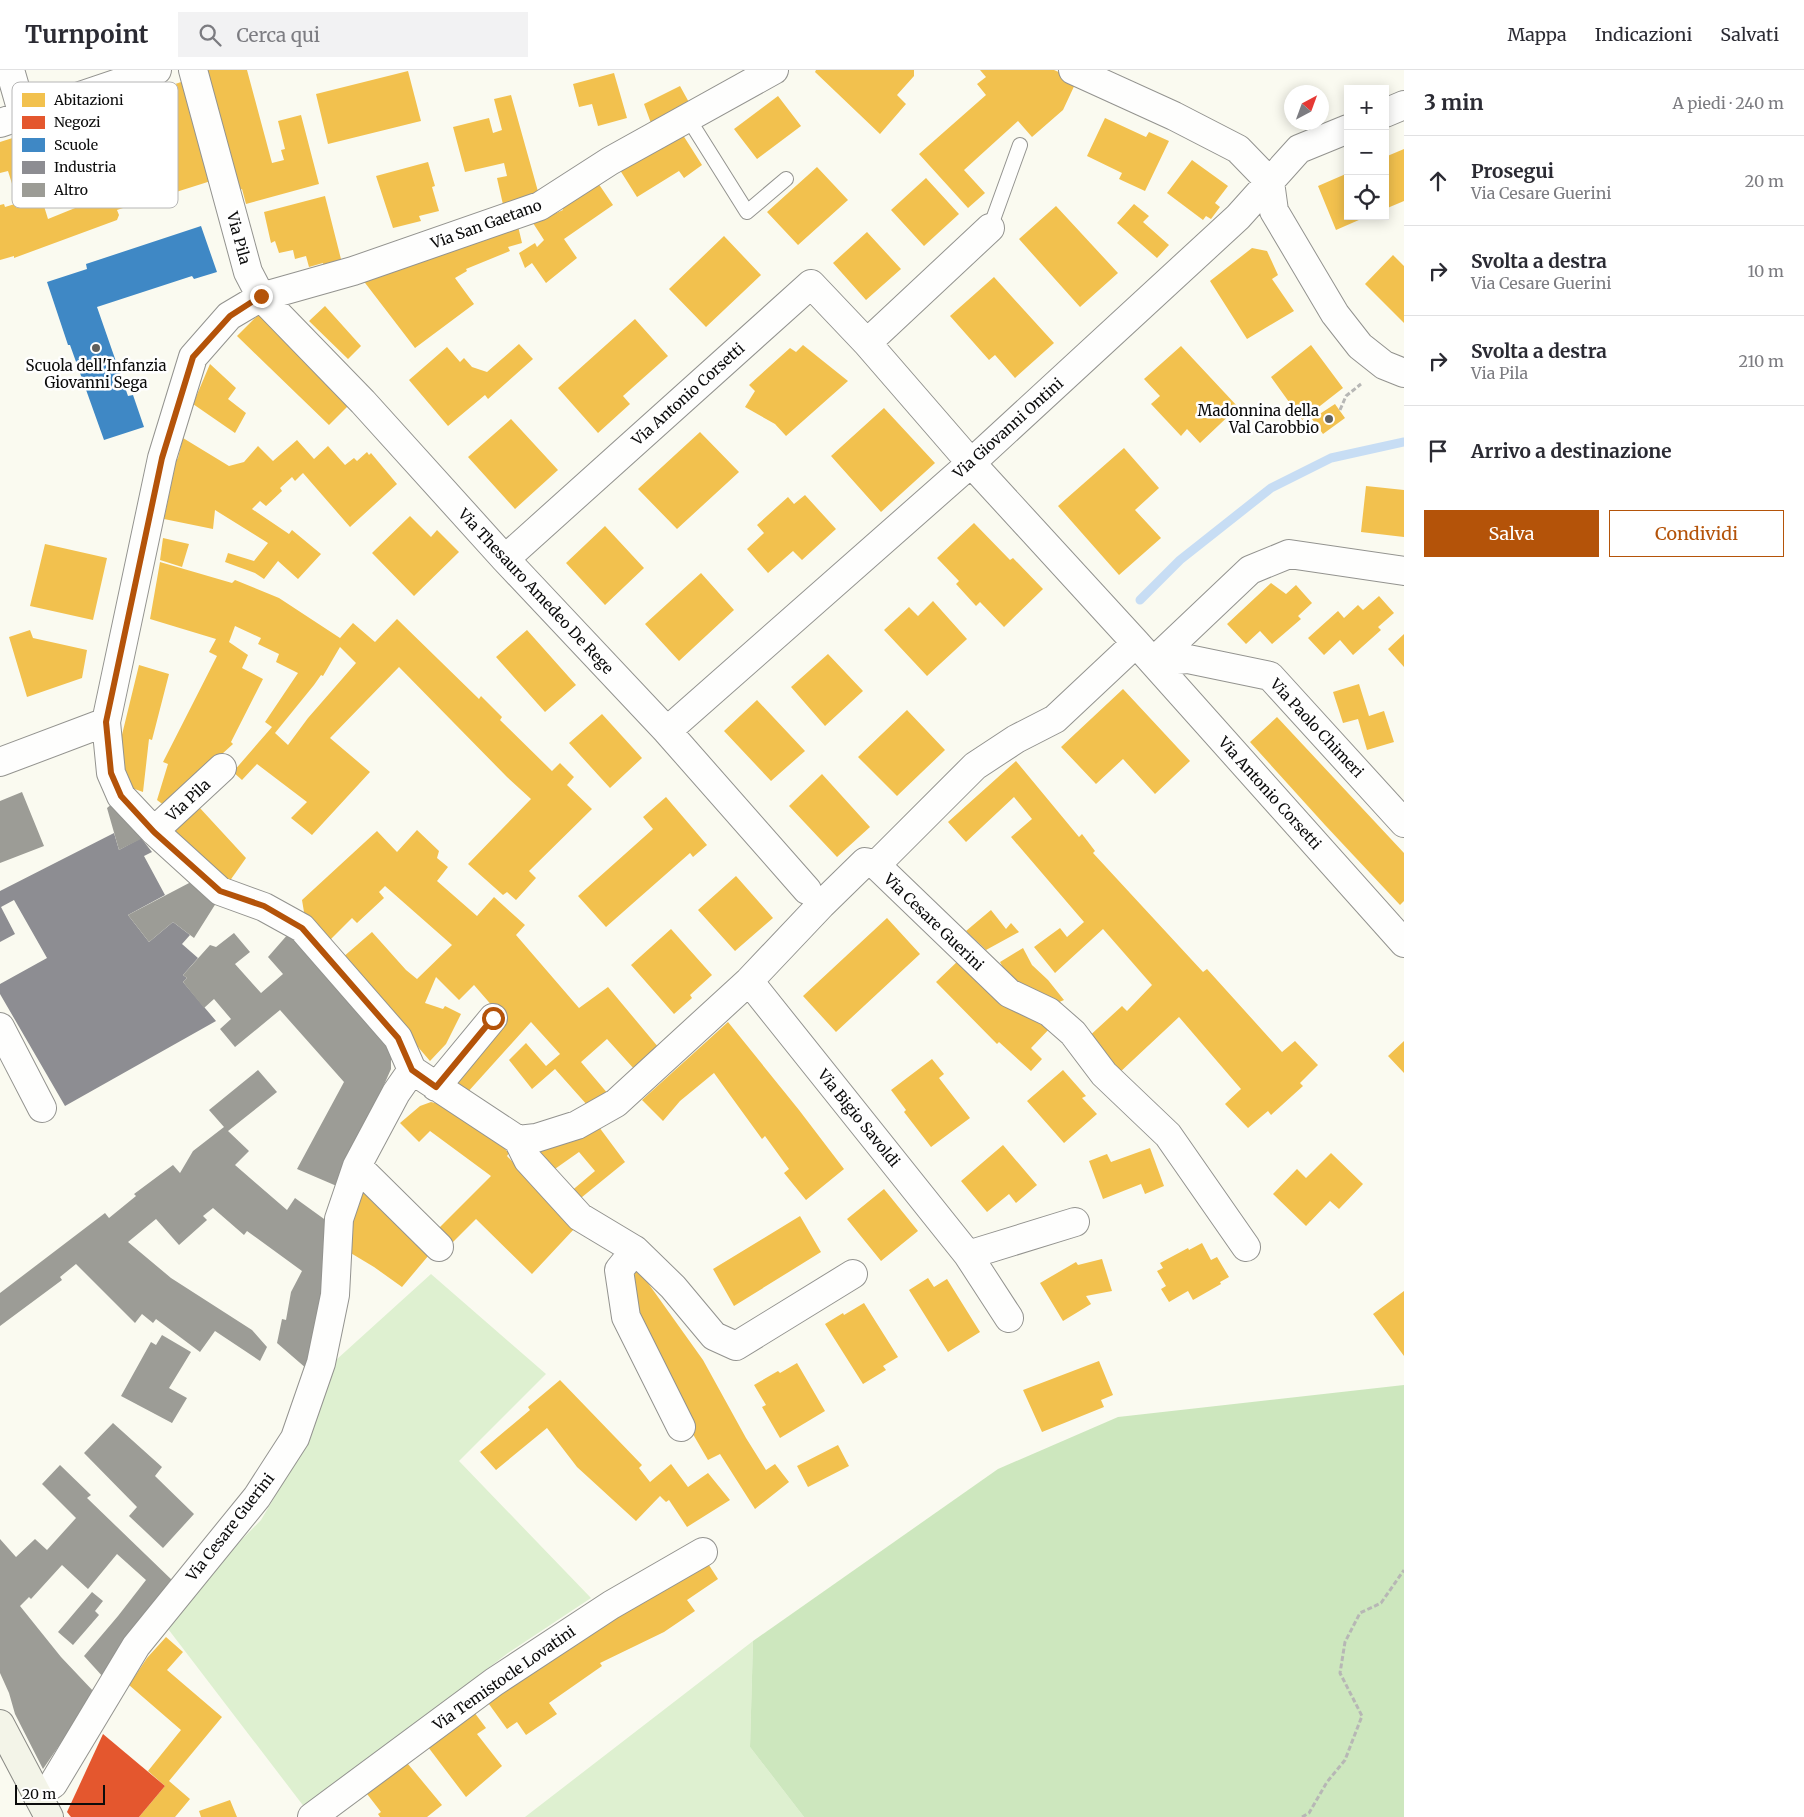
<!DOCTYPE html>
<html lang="it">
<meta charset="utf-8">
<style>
:root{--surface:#fff;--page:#f2f2f3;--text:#2b2b33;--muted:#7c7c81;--line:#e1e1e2;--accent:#b45309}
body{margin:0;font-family:Merriweather,serif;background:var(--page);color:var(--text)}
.controls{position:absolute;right:15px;top:15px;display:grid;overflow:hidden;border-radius:0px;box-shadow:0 2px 12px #0003}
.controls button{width:45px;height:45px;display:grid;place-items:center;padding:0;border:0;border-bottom:1px solid var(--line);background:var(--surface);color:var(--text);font:25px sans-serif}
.compass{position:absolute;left:1284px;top:15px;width:45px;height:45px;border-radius:50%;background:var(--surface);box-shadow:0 2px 12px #0003;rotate:41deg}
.scale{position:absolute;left:15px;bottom:12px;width:90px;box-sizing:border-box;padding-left:5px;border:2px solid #0c0c0c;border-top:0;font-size:14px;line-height:18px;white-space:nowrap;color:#0c0c0c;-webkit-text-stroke:4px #fff;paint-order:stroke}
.stop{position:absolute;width:15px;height:15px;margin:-11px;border:4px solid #b45309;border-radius:50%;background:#fff}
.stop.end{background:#b45309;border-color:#fff;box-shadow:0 1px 5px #0008}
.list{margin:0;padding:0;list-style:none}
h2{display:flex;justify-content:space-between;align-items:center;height:65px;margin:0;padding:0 20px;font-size:21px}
h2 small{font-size:16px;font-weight:400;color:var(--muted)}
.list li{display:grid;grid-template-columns:32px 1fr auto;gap:15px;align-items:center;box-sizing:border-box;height:90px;padding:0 20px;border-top:1px solid var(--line)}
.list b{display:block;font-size:19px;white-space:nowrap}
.list p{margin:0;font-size:16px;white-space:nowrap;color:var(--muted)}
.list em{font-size:16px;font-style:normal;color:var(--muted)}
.actions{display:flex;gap:10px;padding:15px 20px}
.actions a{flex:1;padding:11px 0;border:1px solid var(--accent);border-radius:0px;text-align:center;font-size:18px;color:var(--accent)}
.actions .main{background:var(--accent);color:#fff}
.icon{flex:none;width:28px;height:28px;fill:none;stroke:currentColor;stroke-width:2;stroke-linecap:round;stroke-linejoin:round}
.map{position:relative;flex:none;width:1404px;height:1747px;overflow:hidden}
header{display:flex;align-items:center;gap:30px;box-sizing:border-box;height:70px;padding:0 25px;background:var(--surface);border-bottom:1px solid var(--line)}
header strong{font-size:24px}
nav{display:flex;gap:28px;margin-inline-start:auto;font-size:18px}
.search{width:350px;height:45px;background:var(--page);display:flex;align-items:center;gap:12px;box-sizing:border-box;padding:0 18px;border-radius:0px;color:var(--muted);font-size:19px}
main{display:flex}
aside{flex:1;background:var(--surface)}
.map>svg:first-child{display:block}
.green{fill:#def0d0}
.forest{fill:#cde7be}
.homes{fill:#f2c14e;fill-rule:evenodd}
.shops{fill:#e4572e}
.schools{fill:#3f88c5}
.industry{fill:#8d8d92}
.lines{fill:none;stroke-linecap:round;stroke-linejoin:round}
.stream{stroke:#c7ddf4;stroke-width:9}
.building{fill:#9c9c96}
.lane-casing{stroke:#93938f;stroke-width:16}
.street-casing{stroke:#93938f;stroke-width:30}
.secondary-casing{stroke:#8a8a85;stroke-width:30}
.path{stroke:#b7b7b5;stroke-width:3;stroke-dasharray:5 2.5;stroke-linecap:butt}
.lane{stroke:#fefefd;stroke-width:14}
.street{stroke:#fefefd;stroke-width:28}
.secondary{stroke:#f3f4e8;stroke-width:28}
.route{stroke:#b45309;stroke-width:6}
.poi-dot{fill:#5f5f5c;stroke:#fff;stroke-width:2}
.labels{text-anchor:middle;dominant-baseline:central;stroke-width:5;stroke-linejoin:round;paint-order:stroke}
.street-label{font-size:15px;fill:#0c0c0c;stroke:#fff}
.poi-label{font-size:15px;fill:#0c0c0c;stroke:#fff}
.key{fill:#fff;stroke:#b6b6b6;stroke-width:1}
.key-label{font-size:14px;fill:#0c0c0c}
</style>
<header>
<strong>Turnpoint</strong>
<div class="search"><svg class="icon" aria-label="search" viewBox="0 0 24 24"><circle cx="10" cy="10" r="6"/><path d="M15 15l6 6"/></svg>Cerca qui</div>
<nav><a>Mappa</a><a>Indicazioni</a><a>Salvati</a></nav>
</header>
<main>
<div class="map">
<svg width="1404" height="1747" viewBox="0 0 1404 1747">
<rect width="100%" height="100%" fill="#fafaf0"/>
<!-- green -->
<path class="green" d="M431 1204 546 1304 459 1391 591 1528 508 1583 305 1738 162 1551 261 1450 291 1399 314 1352 336 1290Z
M753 1571 750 1677 804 1747H525Z"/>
<!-- forest -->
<path class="forest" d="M1404 1315V1747H804L750 1677 753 1571 998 1399 1118 1347Z"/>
<!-- homes -->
<path class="homes" d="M205 0H247L272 93 284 90 281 80 285 79 278 51 301 45 319 114 246 134 242 119 237 121Z
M816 0H914V6L897 25 906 34 880 64 815 2Z
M980 0H1054L1077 10 1063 40 1032 67 1018 51 964 100 985 123 968 138 919 84 986 25 977 14 986 7Z
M408 1 421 51 328 74 316 24Z
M614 3 627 48 598 56 592 34 579 37 573 14Z
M184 11 214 110 173 123 165 98 174 95 164 66 122 80 124 86 57 108 41 60Z
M680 16 691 36 652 56 644 34Z
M511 25 539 125 504 139 497 108 507 106 504 93 465 102 453 57 489 48 493 63 502 60 494 29Z
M778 26 801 56 757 89 734 59Z
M1105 48 1146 67 1149 62 1169 71 1145 121 1119 109 1122 103 1087 86Z
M681 62 702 95 684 108 679 101 637 127 618 97Z
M22 65 48 149 112 123 108 115 139 104 146 123 160 118 162 125 117 140 119 145 117 150 14 188V186L0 190V135L4 134 5 137 18 133 8 101 0 103V72Z
M1404 79V131L1385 139V87Z
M1192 90 1228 116 1215 133 1220 137 1211 149 1206 146 1203 150 1167 123Z
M428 92 435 116 432 117 439 141 419 146 421 151 393 158 376 106Z
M817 97 848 130 798 175 767 142Z
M1348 103V146H1368L1336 160 1318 116Z
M926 108 959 144 924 176 891 140Z
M598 113 613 135 564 169 577 188 546 213 532 193 525 198 519 183 535 173 537 177 544 170 533 153 563 140 562 138Z
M325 126 343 197 325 201 323 193 309 197 306 186 295 189 293 180 279 183 275 171 271 173 264 142Z
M1134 134 1149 146 1143 152 1169 175 1157 188 1117 153Z
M1056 136 1118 203 1080 237 1019 169Z
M518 156 522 173 508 177 510 181 466 199 467 201 455 208 474 234 415 278 359 205Z
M867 162 901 199 866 230 833 193Z
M724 166 761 205 706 257 669 219Z
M1252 178 1267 181 1278 205 1272 209 1294 241 1247 269 1210 211Z
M1393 185 1404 196V253L1365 214Z
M994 207 1054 273 1015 308 995 285 989 290 950 246Z
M325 236 361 276 348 289 309 251Z
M259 244 350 334 329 355 237 266Z
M635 249 668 286 623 326 630 334 598 363 558 318Z
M519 274 533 289 488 329 485 325 448 356 409 310 447 277 460 292 464 288 472 297 487 302Z
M803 275 848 311 786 366 775 354 745 337 755 321 749 315 790 278 796 282Z
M1311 275 1343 318 1302 350 1271 307Z
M1181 276 1238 337 1200 373 1187 359 1181 366 1151 334 1160 326 1144 309Z
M210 294 236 318 228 329 246 343 235 363 193 334Z
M1335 334 1345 348 1323 364 1312 349Z
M884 338 935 393 881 442 831 386Z
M511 349 558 400 515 439 468 387Z
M700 362 739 402 677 459 638 419Z
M183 368 229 396 244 392 258 376 273 391 297 370 314 389 328 376 345 395 354 388 357 391 367 382 369 385 371 383 397 414 350 457 303 403 295 411 292 407 280 418 282 421 266 436 260 431 252 439 289 464 292 460 321 484 298 509 278 491 264 509 255 503 225 492 228 483 254 491 268 473 215 440 213 459 164 449 176 391 178 388Z
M1124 378 1159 418 1135 440 1161 468 1119 505 1058 436Z
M1366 416 1404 420V467L1361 462Z
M805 425 836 459 802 490 793 481 768 503 747 479 764 463 757 455 788 427 794 434Z
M410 446 431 467 437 460 459 482 414 526 372 483Z
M974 453 1010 490 1013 488 1043 519 1004 557 980 532 976 536 956 514 959 511 937 488Z
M605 456 644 498 605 535 566 493Z
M163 468 189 474 182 497 160 490Z
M45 474 107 488 93 550 30 536Z
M160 492 232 513 235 510 279 528 340 568 353 553 375 572 397 549 479 629 481 626 502 647 500 650 552 701 560 693 574 707 567 715 592 739 529 801 536 808 516 830 507 822 503 825 468 794 531 729 507 707 399 597 330 668 370 702 312 765 291 748 307 732 257 694 242 710 233 702 272 657 265 652 298 603 276 592 279 584 258 574 261 568 235 556 229 572 248 585 242 598 263 609 231 672 233 674 165 736 157 730 168 694 163 692 217 586 209 582 216 569 150 549ZM340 577 356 593 308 648 288 675 275 663 314 615 321 605 323 606Z
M701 503 734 540 679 591 645 554Z
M1271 513 1286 524 1296 515 1312 533 1298 546 1301 549 1272 574 1260 561 1246 574 1227 554Z
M1379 526 1394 543 1378 557 1381 560 1353 585 1340 570 1324 585 1308 568 1338 541 1344 548 1358 535 1363 540Z
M933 531 967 569 927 606 884 560 909 537 918 546Z
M30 560 33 568 87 580 82 608 27 627 9 567Z
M527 560 576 615 545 642 496 587Z
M1404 564V597L1388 579Z
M828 584 863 621 825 656 791 617Z
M139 595 169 604 152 670 149 669 143 722 132 718 127 719 119 677Z
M1359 614 1369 646 1384 641 1394 672 1367 680 1358 649 1343 653 1333 622Z
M1123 619 1190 691 1155 724 1123 689 1096 714 1061 677Z
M757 630 805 681 771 711 724 661Z
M907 640 945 680 897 726 858 687Z
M602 644 642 688 610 718 569 673Z
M1277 647 1404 783V831L1400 835 1325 755 1250 672Z
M1016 691 1079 767 1082 764 1095 781 1093 783 1203 902 1207 899 1282 982 1295 971 1318 995 1300 1013 1303 1016 1271 1045 1268 1041 1248 1058 1225 1034 1241 1019 1179 947 1118 1004 1085 970 1122 936 1127 941 1152 915 1103 859 1055 903 1034 877 1060 858 1067 867 1084 852 1011 767 1032 749 1014 727 966 772 948 752Z
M822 704 870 757 837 787 789 736Z
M666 727 707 775 693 787 690 783 606 857 578 826 653 759 643 747Z
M199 737 246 788 229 812 170 761Z
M417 760 439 781 437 788 448 797 437 811 477 846 494 827 525 855 516 865 579 938 608 917 659 978 635 1000 607 969 581 992 609 1025 588 1036 555 999 532 1019 509 990 526 973 546 996 560 984 531 952 466 1024 453 1012 507 953 474 915 459 930 436 907 425 933 443 939 445 936 461 944 446 974 430 991 342 888 372 862 406 900 417 909 452 875 385 816 379 822 384 828 357 853 352 848 329 871 305 848 302 830 377 761 397 782Z
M736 806 773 848 735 881 698 840Z
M991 840 1006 859 1011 853 1019 862 986 880 966 861Z
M887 848 920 884 836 962 803 926Z
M671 859 712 905 690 925 692 928 674 944 631 895Z
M1023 878 1032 895 1048 910 1064 930 1048 937 1014 917 1000 892Z
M960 889 1053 955 1031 978 1042 989 1031 1001 999 972 997 974 936 912Z
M728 952 799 1040 844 1099 806 1130 784 1103 789 1099 765 1066 762 1069 714 1003 680 1031 663 1051 642 1030Z
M1404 971V1003L1388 986Z
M932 989 944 1004 939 1008 970 1048 931 1077 904 1042 906 1040 891 1020Z
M1063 1000 1086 1026 1082 1028 1097 1044 1064 1073 1027 1031Z
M431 1032 447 1036 488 1063 509 1083 507 1086 575 1158 532 1204 476 1149 450 1175 436 1161 491 1106 430 1061 419 1072 400 1053 420 1036Z
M599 1057 625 1092 576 1132 569 1123 595 1101 579 1082 552 1101 535 1080Z
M1003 1075 1037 1115 1016 1133 1009 1124 987 1142 961 1111Z
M1150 1078 1164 1116 1145 1124 1141 1114 1103 1129 1089 1091 1107 1084 1111 1092Z
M1331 1083 1363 1114 1339 1139 1330 1131 1306 1156 1273 1124 1297 1099 1306 1108Z
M884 1119 918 1161 881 1191 847 1149Z
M365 1120 434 1179 402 1217 374 1197 349 1182V1151Z
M800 1146 821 1182 734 1236 713 1199Z
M1202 1173 1211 1190 1217 1187 1229 1207 1220 1212 1221 1214 1193 1230 1188 1221 1169 1232 1161 1219 1166 1216 1157 1201 1163 1198 1160 1193 1188 1178 1189 1180Z
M1102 1189 1112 1221 1086 1226 1091 1234 1063 1251 1040 1213 1076 1192 1078 1195Z
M638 1199 703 1290 746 1368 766 1400 775 1394 789 1412 755 1439 720 1384 708 1390 676 1335 644 1262 627 1207Z
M928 1208 934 1217 947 1209 980 1262 948 1282 909 1220Z
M1404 1221V1286L1373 1244Z
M864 1233 898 1287 883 1296 886 1300 863 1314 825 1254 843 1243 844 1245Z
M1099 1291 1113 1325 1101 1330 1104 1337 1042 1362 1023 1320Z
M797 1293 825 1341 780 1368 762 1337 766 1335 754 1315 778 1301 780 1303Z
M560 1310 642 1395 639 1398 650 1412 671 1394 688 1417 708 1403 730 1430 687 1457 669 1430 666 1432 660 1426 636 1451 577 1397 547 1358 496 1400 480 1382 530 1340 528 1337Z
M838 1375 849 1396 808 1417 797 1396Z
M705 1489 718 1509 687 1530 695 1541 664 1562 600 1593 602 1596 549 1633 557 1644 526 1665 517 1652 507 1659 486 1630Z
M166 1567 183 1582 167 1600 222 1647 169 1711 190 1729 175 1747H139L165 1716 148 1701 181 1660 129 1615 147 1588Z
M471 1638 486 1658 477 1664 502 1696 466 1727 425 1673Z
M403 1688 442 1735 427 1747H380L378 1744 381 1742 364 1720Z
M230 1730 237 1747H201L199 1741Z"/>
<!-- shops -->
<path class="shops" d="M103 1664 165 1716 139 1747H71L67 1742Z"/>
<!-- schools -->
<path class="schools" d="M201 156 217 202 194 209 192 206 97 237 128 326 133 325 144 357 104 370 70 275H68L47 212 87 199 86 194Z"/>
<!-- industry -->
<path class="industry" d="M114 763 119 780 141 768 152 782 144 786 165 825 128 845 149 872 173 852 190 865 182 874 198 888 183 905 187 908 183 912 216 951 65 1036 0 924V914L47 888 14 830 1 837 15 864 0 872V821Z"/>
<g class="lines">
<!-- stream -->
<path class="stream" d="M1140 530 1180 490 1271 418 1331 388 1404 372"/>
</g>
<!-- building -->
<path class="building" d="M22 722 44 776 0 793V731Z
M113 733 145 767 119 780 107 738Z
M191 812 218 830 194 868 173 852 149 872 128 845Z
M234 863 250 882 235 894 261 923 283 904 268 887 289 863 391 978V999L339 1117 297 1099 344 1012 280 940 235 977 220 959 231 949 214 929 204 938 183 912 187 908 183 905 210 875 216 877Z
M258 1000 277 1022 228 1061 249 1081 235 1095 287 1140 295 1128 331 1154 324 1217 307 1299 277 1273 282 1249 286 1250 291 1222 302 1201 247 1161 244 1165 213 1138 203 1146 207 1150 179 1175 156 1149 128 1172 171 1208 252 1260 267 1277 260 1291 215 1261 200 1282 156 1249 153 1253 142 1244 135 1253 76 1194 60 1207 62 1210 0 1256V1223L105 1143 109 1148 136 1126 134 1124 173 1095 180 1103 193 1081 224 1057 209 1040Z
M162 1265 191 1282 169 1318 187 1328 172 1353 121 1326 151 1272 156 1275Z
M113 1353 162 1397 155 1406 194 1444 163 1478 129 1446 137 1437 84 1383Z
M60 1395 91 1425 87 1428 174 1512 104 1608 84 1586 118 1546 146 1510 117 1484 88 1519 62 1495 31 1529 29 1527 20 1536 61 1587 95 1623 43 1699 15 1644 9 1623 0 1603V1469L16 1487 35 1469 47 1480 76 1448 42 1414Z
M92 1522 103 1531 95 1541 99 1545 73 1575 58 1562Z"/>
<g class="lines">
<!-- lane casing -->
<g class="lane-casing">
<path id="lane" d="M688 48 747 142 786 109
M990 158 1020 75"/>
</g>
<!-- street casing -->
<g class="street-casing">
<path id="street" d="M10 0 23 45
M193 0 248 202 261 227 229 246 193 287 162 388 106 652 111 703 121 726 154 761 220 821 264 837 302 858 398 968 412 1000
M774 0 610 91 540 136 353 201 261 227 363 332 505 489 667 661 807 820
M1073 0 1174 46 1238 79 1270 112 1274 141 1335 244 1360 276 1384 295 1404 303
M1385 43 1404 35
M0 53 157 0
M867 273 990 158
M505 489 811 214 867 273 971 393 1136 573 1404 873
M1153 592 1188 589 1270 606 1404 753
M1153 592 1250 500 1289 484 1404 501
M667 661 971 393 1238 147 1299 79 1348 59
M0 692 106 652
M154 761 222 698
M876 795 975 696 1016 669 1055 649 1136 573
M749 911 968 1185 1009 1248
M0 957 42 1038
M412 1000 518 1070 536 1068 577 1055 616 1033 749 911 821 835 865 792 876 795 1009 923 1049 942 1073 963 1104 1004 1168 1065 1246 1177
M436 1017 493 948
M518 1070 528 1090 580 1147 635 1180 673 1217 714 1266 736 1276 853 1204
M357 1096 439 1177
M635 1180 619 1200 626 1247 681 1357
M968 1185 1075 1152
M37 1725 53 1714 136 1576 257 1427 295 1368 321 1293 335 1225 339 1149 357 1096 396 1023 412 1000
M312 1747 494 1612 611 1535 703 1482"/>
</g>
<!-- secondary casing -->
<g class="secondary-casing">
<path id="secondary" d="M0 1654 49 1747"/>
</g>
<!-- path -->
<path class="path" d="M1340 340 1346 326 1361 314
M1302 1747 1309 1743 1327 1712 1345 1690 1362 1646 1340 1603 1345 1572 1360 1543 1381 1533 1404 1500"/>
<!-- lane -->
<use href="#lane" class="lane"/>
<!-- street -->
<use href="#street" class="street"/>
<!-- secondary -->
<use href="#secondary" class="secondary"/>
</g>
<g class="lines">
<!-- route -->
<path class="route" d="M261 226 230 246 193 287 162 388 106 652 111 703 121 726 154 762 220 821 264 836 302 858 398 968 412 1000 436 1017 493 948"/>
</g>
<!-- markers -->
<g class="poi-dot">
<circle cx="96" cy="278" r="5"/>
<circle cx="1329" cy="349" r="5"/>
</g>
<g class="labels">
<!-- street labels -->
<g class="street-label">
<text transform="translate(486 154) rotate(-20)">Via San Gaetano</text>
<text transform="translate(239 168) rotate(75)">Via Pila</text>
<text transform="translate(688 324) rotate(-42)">Via Antonio Corsetti</text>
<text transform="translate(1008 358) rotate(-42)">Via Giovanni Ontini</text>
<text transform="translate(536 521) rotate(47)">Via Thesauro Amedeo De Rege</text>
<text transform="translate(1317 658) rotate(47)">Via Paolo Chimeri</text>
<text transform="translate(1270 723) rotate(48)">Via Antonio Corsetti</text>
<text transform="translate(188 730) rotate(-43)">Via Pila</text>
<text transform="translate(934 852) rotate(44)">Via Cesare Guerini</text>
<text transform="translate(859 1048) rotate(51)">Via Bigio Savoldi</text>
<text transform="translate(230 1457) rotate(-52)">Via Cesare Guerini</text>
<text transform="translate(504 1608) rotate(-35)">Via Temistocle Lovatini</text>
</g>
<!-- poi labels -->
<g class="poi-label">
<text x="96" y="295">Scuola dell'Infanzia<tspan x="96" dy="17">Giovanni Sega</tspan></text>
<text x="1319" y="340" text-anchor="end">Madonnina della<tspan x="1319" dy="17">Val Carobbio</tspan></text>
</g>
</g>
<!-- legend -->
<rect x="12" y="12" width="166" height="126" rx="8" class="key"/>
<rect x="22" y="23" width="23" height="14" fill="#f2c14e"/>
<rect x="22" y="46" width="23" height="13" fill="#e4572e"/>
<rect x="22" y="68" width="23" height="14" fill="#3f88c5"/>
<rect x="22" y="91" width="23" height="13" fill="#8d8d92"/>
<rect x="22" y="113" width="23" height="14" fill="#9c9c96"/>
<g class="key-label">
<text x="54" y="35">Abitazioni</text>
<text x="54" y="57">Negozi</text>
<text x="54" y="80">Scuole</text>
<text x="54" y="102">Industria</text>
<text x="54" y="125">Altro</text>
</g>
</svg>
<div class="controls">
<button>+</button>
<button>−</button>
<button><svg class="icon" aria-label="locate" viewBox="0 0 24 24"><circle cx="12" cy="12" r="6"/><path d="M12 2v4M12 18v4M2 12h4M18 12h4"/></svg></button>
</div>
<svg class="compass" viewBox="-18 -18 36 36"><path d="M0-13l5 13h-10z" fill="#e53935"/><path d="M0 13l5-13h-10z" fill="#7c7c81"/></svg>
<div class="scale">20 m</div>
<div class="stop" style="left:493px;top:948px"></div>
<div class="stop end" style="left:261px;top:226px"></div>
</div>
<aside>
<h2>3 min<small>A piedi · 240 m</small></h2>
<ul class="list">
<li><svg class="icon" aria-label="ahead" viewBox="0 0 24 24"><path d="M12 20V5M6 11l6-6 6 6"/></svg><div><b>Prosegui</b><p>Via Cesare Guerini</p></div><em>20 m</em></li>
<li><svg class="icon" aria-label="right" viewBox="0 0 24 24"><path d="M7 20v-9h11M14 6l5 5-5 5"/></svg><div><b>Svolta a destra</b><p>Via Cesare Guerini</p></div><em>10 m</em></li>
<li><svg class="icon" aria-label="right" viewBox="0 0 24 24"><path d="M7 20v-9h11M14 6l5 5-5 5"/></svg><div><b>Svolta a destra</b><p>Via Pila</p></div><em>210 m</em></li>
<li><svg class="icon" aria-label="arrive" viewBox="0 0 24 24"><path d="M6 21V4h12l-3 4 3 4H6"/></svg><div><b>Arrivo a destinazione</b></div></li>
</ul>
<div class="actions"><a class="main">Salva</a><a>Condividi</a></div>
</aside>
</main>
